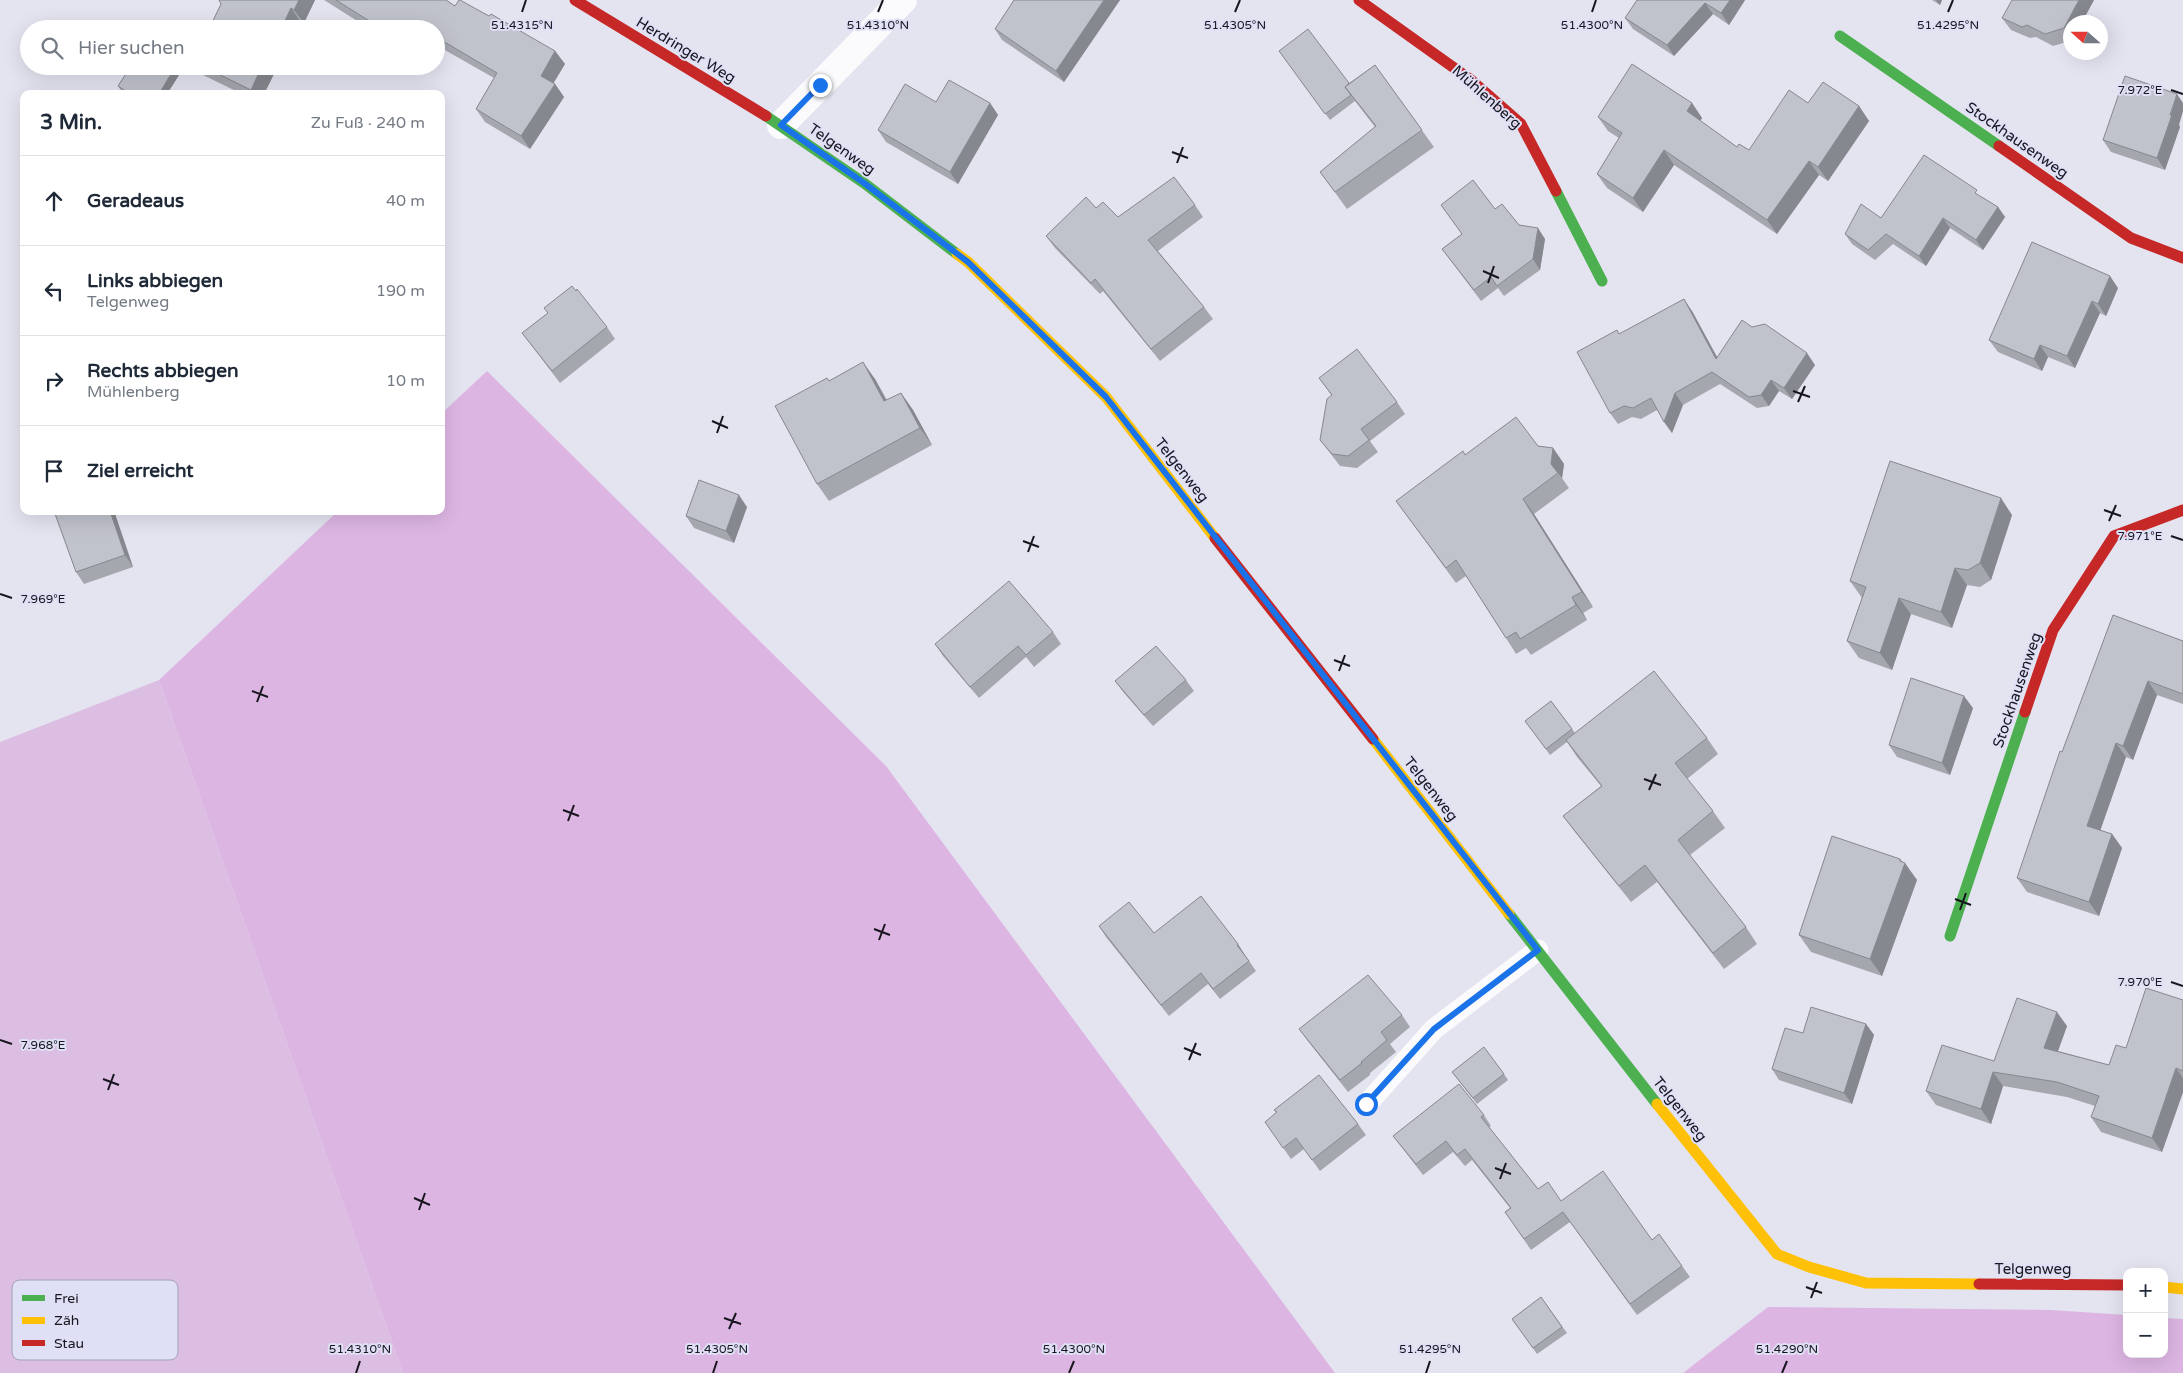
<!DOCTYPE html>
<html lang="de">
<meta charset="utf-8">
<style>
:root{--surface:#fff;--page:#f2f2f3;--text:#1f2937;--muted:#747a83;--line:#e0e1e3}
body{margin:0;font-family:"Varela Round",sans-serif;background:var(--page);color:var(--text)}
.controls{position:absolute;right:15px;bottom:15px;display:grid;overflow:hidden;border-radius:10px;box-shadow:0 5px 20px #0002}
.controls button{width:45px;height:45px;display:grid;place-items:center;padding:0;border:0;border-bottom:1px solid var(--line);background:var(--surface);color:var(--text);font:25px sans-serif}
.compass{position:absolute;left:2063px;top:15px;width:45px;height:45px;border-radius:50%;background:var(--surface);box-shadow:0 5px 20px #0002;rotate:291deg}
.stop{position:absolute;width:15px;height:15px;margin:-11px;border:4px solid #1a73e8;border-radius:50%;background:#fff}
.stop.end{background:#1a73e8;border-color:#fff;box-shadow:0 1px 5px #0008}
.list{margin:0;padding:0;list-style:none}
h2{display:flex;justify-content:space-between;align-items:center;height:65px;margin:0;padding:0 20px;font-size:21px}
h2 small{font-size:16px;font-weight:400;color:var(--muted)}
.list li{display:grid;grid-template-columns:32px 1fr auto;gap:15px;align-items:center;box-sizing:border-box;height:90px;padding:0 20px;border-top:1px solid var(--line)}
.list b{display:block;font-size:19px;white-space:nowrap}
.list p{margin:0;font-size:16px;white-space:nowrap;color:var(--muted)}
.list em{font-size:16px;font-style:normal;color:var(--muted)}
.icon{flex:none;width:28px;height:28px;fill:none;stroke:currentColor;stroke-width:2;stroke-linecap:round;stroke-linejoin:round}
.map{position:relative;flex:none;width:2183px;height:1373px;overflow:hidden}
.search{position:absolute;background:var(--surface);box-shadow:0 5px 20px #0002;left:20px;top:20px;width:425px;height:55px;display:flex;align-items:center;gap:12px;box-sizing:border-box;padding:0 18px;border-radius:28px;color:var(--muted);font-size:19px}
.panel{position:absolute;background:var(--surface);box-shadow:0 5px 20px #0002;left:20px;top:90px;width:425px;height:425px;border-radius:10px}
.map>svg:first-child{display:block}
.green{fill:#ddbee3}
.forest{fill:#ddb5e3}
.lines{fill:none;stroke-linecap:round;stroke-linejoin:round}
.lane{stroke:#fbfbfd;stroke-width:21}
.street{stroke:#fbfbfd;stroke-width:28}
.fast{stroke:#4caf50;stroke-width:11}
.slow{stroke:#ffc107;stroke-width:11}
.jam{stroke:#c62828;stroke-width:11}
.wall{fill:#a5a7af}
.shaded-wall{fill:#86888f}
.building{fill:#c0c2cc;stroke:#86888f}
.route{stroke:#1a73e8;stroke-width:6}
.ticks{fill:none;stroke:#17161e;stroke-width:2}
.labels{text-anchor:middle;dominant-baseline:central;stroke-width:4;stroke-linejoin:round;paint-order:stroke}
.street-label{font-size:15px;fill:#17161e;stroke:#dfdff6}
.key{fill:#dfdff6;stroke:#a3a3b5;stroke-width:1}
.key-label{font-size:14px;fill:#17161e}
.ticks-label{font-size:12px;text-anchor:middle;fill:#17161e;stroke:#dfdff6;stroke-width:4;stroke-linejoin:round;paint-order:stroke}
</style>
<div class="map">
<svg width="2183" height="1373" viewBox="0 0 2183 1373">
<rect width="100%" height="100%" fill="#e4e4f1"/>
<!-- green -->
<path class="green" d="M159 680 403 1373H0V742Z"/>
<!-- forest -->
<path class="forest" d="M487 371 886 766 1335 1373H403L159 680 338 511H441V414Z
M1768 1307 2051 1310 2127 1315V1354H2164V1318L2183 1319V1373H1683Z"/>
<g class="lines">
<!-- lane -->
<path class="lane" d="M1367 1104 1434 1029 1538 950"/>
<!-- street -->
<path class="street" d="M781 125 903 0"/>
<!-- fast -->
<path class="fast" d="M1840 36 1999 146
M766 116 864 183 957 254
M1556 191 1602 281
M1509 914 1657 1104
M1950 936 2025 712"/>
<!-- slow -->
<path class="slow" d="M957 254 968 262 1106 397 1215 538
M1373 739 1509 914
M1657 1104 1777 1254 1809 1267 1866 1283 1979 1284
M2164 1287 2183 1289"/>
<!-- jam -->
<path class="jam" d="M575 0 766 116
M1359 0 1471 80 1521 124 1556 191
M1999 146 2131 238 2183 258
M1215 538 1373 739
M2025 712 2053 630 2114 536 2183 510
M1979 1284 2127 1285"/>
</g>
<!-- wall -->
<path class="wall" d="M219 0H315L304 23 300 21 296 29H209L221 4Z
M324 0H446L455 6 489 16 555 51 565 64 553 83 555 84 564 97 530 149 485 122 476 109 494 78 436 45V29H370Z
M1014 0H1120L1064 82 1002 40 995 29Z
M1637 0H1745L1729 25 1713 14 1674 56 1633 29 1625 18Z
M1932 0H1942L1940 5Z
M2094 0 2082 22H2070V41L2053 46 2036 37 2030 38 2011 30 2002 18Z
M1279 51 1349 83 1375 65 1434 147 1347 209 1320 172 1375 127 1355 101 1330 120Z
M196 66H278L264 94H242L203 75Z
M179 75 167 94H124L122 92 118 86Z
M936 102 990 103 998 115 958 184 886 142 878 130Z
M1692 103 1702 118 1700 121 1737 147 1749 150 1808 103 1859 106 1869 121 1828 181 1819 175 1777 234 1674 165 1643 212 1607 188 1597 174 1619 138 1608 131 1598 117Z
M2179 125 2180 127 2165 170 2111 152 2103 140Z
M1982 197 1998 207 2005 217 1983 250 1950 228 1926 266 1893 244 1875 260 1852 244 1845 234 1881 218Z
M1195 205 1203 217 1158 251 1204 307 1213 319 1160 361 1103 291 1100 294 1055 248 1046 236 1096 208 1118 217Z
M1441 205 1495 209 1519 225 1545 239 1540 270 1504 296 1498 288 1481 301 1442 249 1462 234Z
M2118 288 2106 316 2100 313 2075 368 2048 357 2042 371 1998 352 1989 340Z
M576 291 607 327 615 339 560 383 522 333Z
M1692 311 1717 357 1815 365 1792 399 1779 391 1769 406 1757 408 1720 384 1683 405 1672 433 1657 410 1641 419 1632 417 1618 424 1610 413 1620 334Z
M1319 378 1397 402 1405 414 1370 441 1378 452 1357 468 1340 466 1320 440 1332 396Z
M875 379 887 400 901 393 913 410 932 445 829 501 817 484 829 380Z
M1538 446 1553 448 1564 464 1562 478 1569 488 1534 514 1593 607 1583 613 1587 620 1531 655 1526 648 1516 654 1506 638 1466 576 1456 583 1396 501 1466 455Z
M747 507 734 543 694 528 686 516Z
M114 511 133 567 84 584 76 572Z
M2012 515 1991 580 1980 587 1967 585 1952 628 1911 614 1892 670 1859 658 1847 641 1862 598 1850 581Z
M1053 632 1061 644 1034 667 1026 657 979 698 943 656 935 644Z
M2183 641V704L2157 695 2133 760 2126 757 2100 830 2112 834 2122 848 2099 916 2027 892 2017 878 2062 752Z
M1186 680 1194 691 1153 726 1124 693 1115 681Z
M1551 701 1575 733 1707 738 1718 754 1687 779 1713 811 1725 828 1690 855 1746 927 1757 944 1724 969 1657 882 1631 902 1575 832 1563 816 1601 786 1577 757 1567 742 1550 755 1525 721Z
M1973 708 1950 775 1897 757 1889 745Z
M1900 859 1917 880 1882 976 1811 952 1799 935Z
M1099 926 1154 933 1245 955 1256 971 1220 999 1208 984 1169 1016 1106 937Z
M2183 1000V1092L2162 1152 2101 1132 2091 1117 2095 1106 2067 1097 2003 1086 1991 1124 1936 1105 1926 1091 1994 1061 2067 1026 2058 1051 2109 1065 2126 1048Z
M1402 1015 1410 1027 1390 1044 1396 1052 1370 1073V1075L1348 1092 1307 1040 1299 1029Z
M1866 1024 1874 1035 1852 1104 1779 1080 1772 1069 1803 1033Z
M1452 1072 1504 1074 1508 1080 1477 1104Z
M1274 1110 1358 1124 1366 1135 1320 1171 1304 1149 1291 1159 1265 1122 1277 1113Z
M1484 1115 1491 1126 1489 1127 1538 1189 1561 1201 1652 1240 1659 1234 1690 1277 1637 1315 1570 1222 1531 1250 1505 1212 1510 1208 1472 1160 1465 1166 1453 1152 1423 1175 1393 1136Z
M1541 1297 1567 1333 1537 1354 1512 1319Z"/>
<!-- shaded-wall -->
<path class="shaded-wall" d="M299 0H315L304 23 294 10Z
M1104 0H1120L1064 82 1056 71Z
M1730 0H1745L1729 25 1721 13Z
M1936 0H1942L1940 5Z
M2079 0H2094L2082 22H2070V37L2064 28Z
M1705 3 1713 14 1674 56 1667 45Z
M291 8 300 21 296 29H281Z
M411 22 416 29H407Z
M555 51 565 64 550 89 541 76Z
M262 66H278L264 94H254L251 90Z
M174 69 179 75 167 94H159Z
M555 84 564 97 530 149 521 136Z
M2177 94 2183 103V111L2179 125 2180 127 2165 170 2157 158Z
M990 103 998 115 958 184 950 172Z
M1692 103 1702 118 1697 126 1687 111Z
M1859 106 1869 121 1828 181 1818 167Z
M1664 150 1674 165 1643 212 1633 198Z
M1809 161 1819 175 1777 234 1767 220Z
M1998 207 2005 217 1983 250 1976 240Z
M1943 218 1950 228 1926 266 1919 256Z
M1538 228 1545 239 1540 270 1533 259Z
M2110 276 2118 288 2106 316 2098 304Z
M1684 299 1692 311 1724 370 1716 359Z
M2092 301 2100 313 2075 368 2067 356Z
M2040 345 2048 357 2042 371 2034 359Z
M1807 353 1815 365 1792 399 1784 388Z
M863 362 875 379 896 419 884 401Z
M1771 380 1779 391 1769 406 1761 395Z
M901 393 913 410 932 445 920 428Z
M1675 393 1683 405 1672 433 1664 422Z
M1553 448 1564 464 1562 478 1551 464Z
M739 495 747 507 734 543 726 531Z
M2001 498 2012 515 1991 580 1980 563Z
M1523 499 1534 514 1593 607 1582 592Z
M110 511H114L133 567 125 555Z
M1955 568 1967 585 1952 628 1941 612Z
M1572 597 1583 613 1587 620 1576 605Z
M1899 598 1911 614 1892 670 1880 653Z
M2148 681 2157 695 2133 760 2123 746Z
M1964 696 1973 708 1950 775 1942 763Z
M2116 743 2126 757 2097 840 2087 826Z
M2112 834 2122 848 2099 916 2089 902Z
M1900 859 1905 865V863L1917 880 1882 976 1870 959Z
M1238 944 1245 955 1244 956 1237 945Z
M2057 1012 2067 1026 2054 1062 2044 1048Z
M1866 1024 1874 1035 1852 1104 1844 1093Z
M2176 1068 2183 1078V1092L2162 1152 2152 1138Z
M1993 1072 2003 1086 1991 1124 1981 1109Z"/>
<!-- building -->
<path class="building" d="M219 0H299L294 10 291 8 281 29H209L221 4Z
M336 0H446L455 6 459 0H460L489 16 491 14 555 51 541 76 555 84 521 136 476 109 497 73 436 37V29H422L411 22 407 29H382Z
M1014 0H1104L1056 71 995 29Z
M1637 0H1730L1721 13 1705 3 1667 45 1625 18Z
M2012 0H2079L2064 28 2045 34 2027 25 2022 27 2002 18Z
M1308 29 1349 83 1345 87 1351 95 1325 114 1279 51Z
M1632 64 1692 103 1687 111 1737 147 1739 144 1749 150 1789 90 1808 103 1823 82 1859 106 1818 167 1809 161 1767 220 1664 150 1633 198 1597 174 1622 133 1598 117Z
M1375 65 1422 130 1335 192 1320 172 1376 126 1345 87Z
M131 66H170L174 69 159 94H130L118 86Z
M202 66H262L251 90Z
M2125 76 2177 94 2170 115H2172L2157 158 2103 140Z
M949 80 990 103 950 172 878 130 905 84 936 102Z
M1924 155 1977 190 1975 193 1998 207 1976 240 1943 218 1919 256 1886 234 1868 250 1845 234 1861 204 1881 218Z
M1174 177 1195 205 1148 240 1204 307 1151 349 1095 279 1091 283 1046 236 1086 197 1096 208 1103 202 1118 217Z
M1473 180 1495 209 1502 204 1519 225 1538 228 1533 259 1497 286 1491 277 1474 290 1442 249 1462 234 1441 205Z
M2032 242 2110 276 2098 304 2092 301 2067 356 2040 345 2034 359 1989 340Z
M572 286 576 291 577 289 607 327 552 371 522 333 548 313 544 308Z
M1684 299 1716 359 1742 320 1752 327 1765 324 1807 353 1784 388 1771 380 1761 395 1749 397 1712 372 1675 393 1664 422 1651 398 1633 408 1624 406 1610 413 1577 352 1617 330 1619 334Z
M1357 349 1397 402 1361 429 1369 440 1348 456 1332 454 1320 440 1327 399 1332 395 1319 378Z
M863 362 884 401 901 393 920 428 817 484 775 406 827 378 829 381Z
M1516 417 1538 446 1553 448 1551 464 1558 473 1523 499 1582 592 1572 597 1576 605 1520 639 1516 632 1506 638 1456 560 1446 568 1396 501 1463 451 1465 455Z
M1890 461 2001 498 1980 563 1968 570 1955 568 1941 612 1899 598 1880 653 1847 641 1866 587 1850 581Z
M699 480 739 495 726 531 686 516Z
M54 511H110L125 555 76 572Z
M1009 581 1053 632 1026 655 1018 646 970 687 935 644Z
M2113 615 2183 641V694L2148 681 2123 746 2116 743 2087 826 2112 834 2089 902 2017 878 2060 751 2062 752Z
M1156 646 1186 680 1144 715 1115 681Z
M1654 671 1707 738 1675 763 1713 811 1678 840 1746 927 1713 953 1645 865 1619 886 1563 816 1602 786 1566 740Z
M1911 678 1964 696 1942 763 1889 745Z
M1551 701 1572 729 1546 749 1525 721Z
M1832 836 1900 859V861L1905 863 1870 959 1799 935Z
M1201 896 1238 944 1237 945 1249 961 1213 989 1201 973 1161 1005 1099 926 1129 902 1154 933Z
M1368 975 1402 1015 1381 1032 1387 1040 1361 1062 1362 1063 1340 1080 1299 1029Z
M2146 988 2183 1000V1071L2176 1068 2152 1138 2091 1117 2099 1096 2057 1082 1993 1072 1981 1109 1926 1091 1942 1045 1994 1061 2017 998 2057 1012 2044 1048 2109 1065 2116 1045 2126 1048Z
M1811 1007 1866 1024 1844 1093 1772 1069 1785 1028 1803 1033Z
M1484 1047 1504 1074 1473 1098 1452 1072Z
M1319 1075 1358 1124 1312 1160 1296 1138 1283 1148 1265 1122 1277 1112 1274 1110Z
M1459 1084 1484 1115 1481 1117 1538 1189 1548 1182 1561 1201 1603 1171 1652 1240 1659 1234 1682 1266 1630 1304 1563 1212 1524 1239 1505 1212 1511 1208 1465 1149 1457 1155 1446 1141 1416 1164 1393 1136Z
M1541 1297 1562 1327 1533 1348 1512 1319Z"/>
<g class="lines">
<!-- route -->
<path class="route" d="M820 85 781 125 864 183 968 262 1106 397 1538 950 1434 1029 1366 1104"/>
</g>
<!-- ticks -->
<path class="ticks" d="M522 12 526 0M878 12 883 0M1235 12 1240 0M1592 12 1596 0M1948 12 1953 0M2171 90 2183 94M1172 152 1188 158M1177 163 1183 147M1483 271 1499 278M1488 283 1494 266M1793 391 1810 397M1798 402 1805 386M712 421 728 428M717 433 723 416M2104 510 2121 516M2109 521 2116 505M2171 536 2183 540M1023 541 1039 547M1028 552 1034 536M0 594 12 598M1334 660 1350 666M1339 671 1345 655M252 691 268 697M257 702 263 686M1644 779 1661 785M1649 790 1656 774M563 810 579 816M568 821 574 805M1955 899 1971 905M1960 910 1966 893M874 929 890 935M879 940 885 924M2171 982 2183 986M0 1040 12 1044M1184 1048 1201 1055M1189 1060 1196 1043M103 1079 119 1085M108 1090 114 1074M1495 1168 1511 1174M1500 1179 1506 1163M414 1198 430 1205M419 1210 425 1193M1806 1287 1822 1293M1811 1298 1817 1282M724 1318 741 1324M729 1329 736 1313M356 1373 360 1361M713 1373 717 1361M1069 1373 1074 1361M1426 1373 1430 1361M1782 1373 1787 1361"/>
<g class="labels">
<!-- street labels -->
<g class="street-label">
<text transform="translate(686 50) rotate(31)">Herdringer Weg</text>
<text transform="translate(1487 97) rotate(42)">Mühlenberg</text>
<text transform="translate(2017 140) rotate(35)">Stockhausenweg</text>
<text transform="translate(842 149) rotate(35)">Telgenweg</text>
<text transform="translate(1182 470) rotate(52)">Telgenweg</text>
<text transform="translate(2017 690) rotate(-71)">Stockhausenweg</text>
<text transform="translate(1431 789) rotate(52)">Telgenweg</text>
<text transform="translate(1680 1109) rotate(52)">Telgenweg</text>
<text x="2033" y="1269">Telgenweg</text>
</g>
</g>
<!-- legend -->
<rect x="12" y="1280" width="166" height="80" rx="8" class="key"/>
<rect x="22" y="1295" width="23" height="6" fill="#4caf50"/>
<rect x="22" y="1317" width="23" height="7" fill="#ffc107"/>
<rect x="22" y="1340" width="23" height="6" fill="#c62828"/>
<g class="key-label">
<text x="54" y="1303">Frei</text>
<text x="54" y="1325">Zäh</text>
<text x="54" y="1348">Stau</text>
</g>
<g class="ticks-label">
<text x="522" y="29">51.4315°N</text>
<text x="878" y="29">51.4310°N</text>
<text x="1235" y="29">51.4305°N</text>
<text x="1592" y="29">51.4300°N</text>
<text x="1948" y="29">51.4295°N</text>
<text x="2140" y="94">7.972°E</text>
<text x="2140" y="540">7.971°E</text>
<text x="43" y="603">7.969°E</text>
<text x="2140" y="986">7.970°E</text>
<text x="43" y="1049">7.968°E</text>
<text x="360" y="1353">51.4310°N</text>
<text x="717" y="1353">51.4305°N</text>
<text x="1074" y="1353">51.4300°N</text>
<text x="1430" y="1353">51.4295°N</text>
<text x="1787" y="1353">51.4290°N</text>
</g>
</svg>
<div class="controls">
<button>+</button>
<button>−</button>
</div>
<svg class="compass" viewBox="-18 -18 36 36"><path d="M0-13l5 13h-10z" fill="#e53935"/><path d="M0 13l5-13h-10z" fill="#747a83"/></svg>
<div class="stop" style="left:1366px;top:1104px"></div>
<div class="stop end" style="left:820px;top:85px"></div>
<div class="search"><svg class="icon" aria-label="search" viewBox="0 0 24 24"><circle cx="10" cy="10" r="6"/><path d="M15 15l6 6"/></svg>Hier suchen</div>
<section class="panel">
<h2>3 Min.<small>Zu Fuß · 240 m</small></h2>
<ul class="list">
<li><svg class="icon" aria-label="ahead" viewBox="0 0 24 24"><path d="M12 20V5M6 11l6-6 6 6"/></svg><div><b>Geradeaus</b></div><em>40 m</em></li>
<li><svg class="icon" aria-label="left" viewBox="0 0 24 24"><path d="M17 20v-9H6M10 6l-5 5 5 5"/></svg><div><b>Links abbiegen</b><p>Telgenweg</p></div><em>190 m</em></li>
<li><svg class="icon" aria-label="right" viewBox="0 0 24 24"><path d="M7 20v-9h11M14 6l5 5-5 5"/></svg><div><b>Rechts abbiegen</b><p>Mühlenberg</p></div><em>10 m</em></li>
<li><svg class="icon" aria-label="arrive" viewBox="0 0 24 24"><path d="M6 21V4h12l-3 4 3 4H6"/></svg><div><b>Ziel erreicht</b></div></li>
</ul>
</section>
</div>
